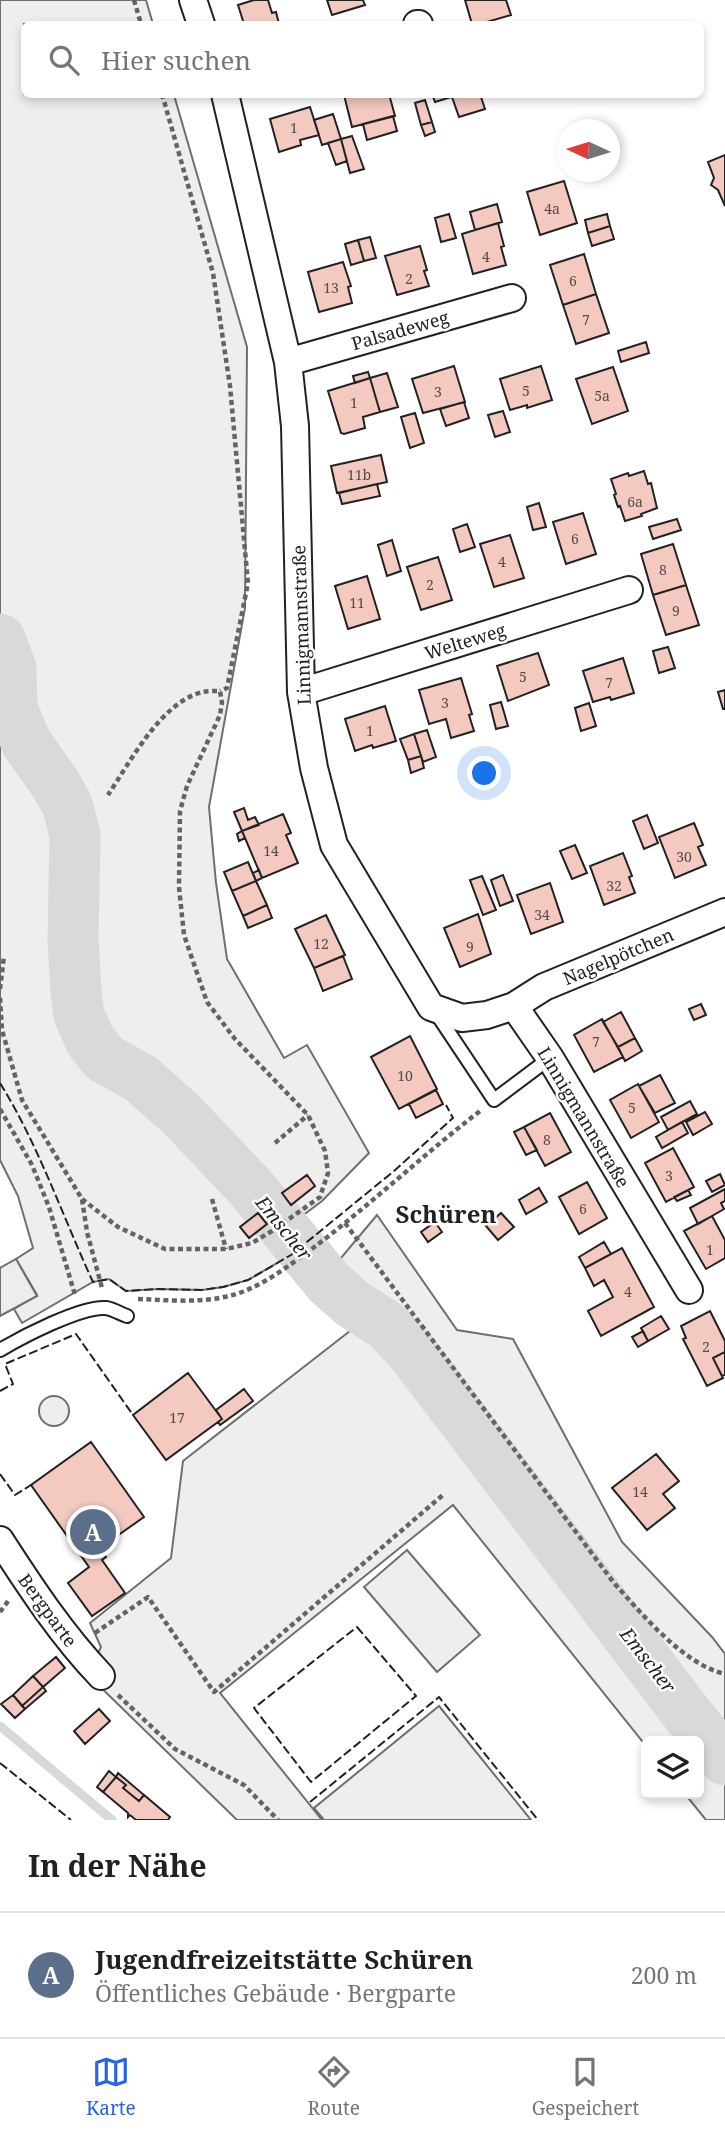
<!DOCTYPE html>
<html lang="de">
<meta charset="utf-8">
<style>
:root{--surface:#fff;--page:#f6f6f6;--text:#202124;--muted:#757577;--line:#e0e0e0;--accent:#2563eb}
body{margin:0;font-family:"Noto Serif",serif;background:var(--page);color:var(--text)}
.controls{position:absolute;right:21px;bottom:21px;display:grid;overflow:hidden;border-radius:10px;box-shadow:0 4px 10px #0003}
.controls button{width:63px;height:63px;display:grid;place-items:center;padding:0;border:0;border-bottom:2px solid var(--line);background:var(--surface);color:var(--text);font:35px sans-serif}
.compass{position:absolute;left:557px;top:119px;width:63px;height:63px;border-radius:50%;background:var(--surface);box-shadow:0 4px 10px #0003;rotate:274deg}
.you{position:absolute;left:485px;top:774px;width:24px;height:24px;margin:-18px;border:5px solid #fff;border-radius:50%;background:#1a73e8;box-shadow:0 0 0 10px #1a73e833}
.badge{display:grid;place-items:center;width:46px;height:46px;border-radius:50%;background:var(--accent);color:#fff;font-size:23px;font-weight:700}
.pin{position:absolute;translate:-50% -50%;border:4px solid #fff;box-shadow:0 2px 7px #0006}
.list{margin:0;padding:0;list-style:none}
h2{display:flex;justify-content:space-between;align-items:center;height:91px;margin:0;padding:0 28px;font-size:30px}
h2 small{font-size:23px;font-weight:400;color:var(--muted)}
.list li{display:grid;grid-template-columns:46px 1fr auto;gap:21px;align-items:center;box-sizing:border-box;height:126px;padding:0 28px;border-top:2px solid var(--line)}
.list b{display:block;font-size:26px;white-space:nowrap}
.list p{margin:0;font-size:23px;white-space:nowrap;color:var(--muted)}
.list em{font-size:23px;font-style:normal;color:var(--muted)}
.icon{flex:none;width:38px;height:38px;fill:none;stroke:currentColor;stroke-width:2;stroke-linecap:round;stroke-linejoin:round}
.map{position:relative;flex:none;width:725px;height:1820px;overflow:hidden}
.search{position:absolute;background:var(--surface);box-shadow:0 4px 10px #0003;left:21px;right:21px;top:21px;height:77px;display:flex;align-items:center;gap:18px;box-sizing:border-box;padding:0 24px;border-radius:10px;color:var(--muted);font-size:26px}
.sheet{height:217px;background:var(--surface)}
nav{display:flex;justify-content:space-around;align-items:center;box-sizing:border-box;height:98px;border-top:2px solid var(--line);background:var(--surface);font-size:19px;color:var(--muted)}
nav a{display:grid;justify-items:center;gap:4px}
nav .on{color:var(--accent)}
.map>svg:first-child{display:block}
.green{fill:#eee;stroke:#6f6f6f;stroke-width:2}
.parking{fill:#ededed;stroke:#6f6f6f;stroke-width:2}
.lines{fill:none;stroke-linecap:round;stroke-linejoin:round}
.stream{stroke:#d9d9d9;stroke-width:9}
.river{stroke:#d9d9d9;stroke-width:51}
.building{fill:#f3c9c0;stroke:#222;stroke-width:2}
.lane-casing{stroke:#222;stroke-width:16}
.street-casing{stroke:#222;stroke-width:30}
.path{stroke:#646464;stroke-width:4.5;stroke-dasharray:5 3.5;stroke-linecap:butt}
.lane{stroke:#fff;stroke-width:12}
.street{stroke:#fff;stroke-width:26}
.fence{stroke:#222;stroke-width:2;stroke-dasharray:9 3.5;stroke-linecap:butt}
.labels{text-anchor:middle;dominant-baseline:central;stroke-width:5;stroke-linejoin:round;paint-order:stroke}
.number-label{font-size:14px;fill:#564c4a}
.street-label{font-size:18px;fill:#222;stroke:#fff}
.water-label{font-size:19px;font-style:italic;fill:#222;stroke:#fff}
.district-label{font-size:24px;font-weight:bold;fill:#222;stroke:#fff}
</style>
<div class="map">
<svg width="725" height="1820" viewBox="0 0 725 1820">
<rect width="100%" height="100%" fill="#fff"/>
<!-- green -->
<path class="green" d="M0 0H146L153 24H24V94L174 95 247 347 245 608 209 807 216 883 227 959 284 1058 307 1045 369 1153 322 1201 277 1235 291 1255 248 1280 223 1287 202 1290 158 1289 126 1291 109 1279 93 1282 22 1323 14 1309 37 1295 16 1259 33 1248 18 1196 0 1160Z
M377 1215 457 1330 513 1339 622 1542 712 1637 725 1654V1820H706L685 1794H699V1741H646V1746L453 1505 220 1693 322 1820H237L88 1675 101 1647 90 1623 171 1558 183 1461 364 1320 320 1283Z
M39 1411a15 15 0 1 1 30 0a15 15 0 1 1-30 0Z
M407 1550 480 1635 437 1672 364 1587Z
M439 1706 531 1820H324L314 1808Z"/>
<!-- parking -->
<path class="parking" d="M16 1259 37 1296 0 1316V1268Z"/>
<g class="lines">
<!-- stream -->
<path class="stream" d="M0 1726 112 1820"/>
<!-- river -->
<path class="river" d="M0 639 11 668 12 708 26 742 54 782 67 804 75 835 73 939 76 991 79 1015 90 1040 104 1058 140 1078 181 1114 251 1188 329 1283 353 1304 386 1325 410 1350 688 1715 725 1760"/>
</g>
<!-- building -->
<path class="building" d="M254 0H268L272 13 276 12 279 24H244L238 5Z
M327 0H363L365 5 332 15Z
M465 0H506L511 15 480 24H472Z
M389 94 395 116 352 127 344 95Z
M432 94H458V95L435 102Z
M480 94 485 109 459 117 452 97 458 94Z
M425 100 432 122 421 125 415 103Z
M310 107 319 135 300 140 301 145 279 152 270 119Z
M333 114 341 139 322 145 314 120Z
M393 116 397 131 367 140 363 124Z
M432 122 435 132 425 136 421 125Z
M352 136 364 169 350 173 341 139Z
M341 139 347 161 336 165 328 143Z
M725 155V206L718 190 711 185 714 178 708 162Z
M564 181 577 223 540 235 527 192Z
M497 204 502 222 475 230 470 212Z
M449 214 456 238 441 242 435 218Z
M607 214 610 226 588 233 585 220Z
M498 223 504 246 501 247 506 265 473 274 462 234Z
M610 226 614 239 592 246 588 233Z
M370 237 376 258 364 261 358 240Z
M358 240 364 261 351 265 345 244Z
M420 246 427 270 424 271 429 286 397 295 385 256Z
M584 254 596 294 563 305 550 265Z
M343 262 351 286 348 287 352 303 319 312 308 272Z
M596 294 609 333 576 344 563 305Z
M646 342 649 353 621 362 618 351Z
M454 366 465 402 423 413 412 379Z
M541 366 552 400 527 408V405L510 410 500 379Z
M613 367 628 411 592 424 576 379Z
M368 372 370 378 355 383 353 376Z
M387 373 398 407 380 412 370 378Z
M370 378 380 412 363 417 365 428 344 434 341 433 328 391Z
M464 402 469 418 446 426 440 409Z
M503 411 510 432 495 437 488 415Z
M415 413 424 443 410 448 401 417Z
M381 455 387 482 337 493 331 466Z
M644 471 648 484 651 483 657 508 641 514 642 516 625 521 620 506 618 507 614 495 616 494 611 479 628 473 629 476Z
M377 484 380 496 342 504 339 493Z
M539 503 546 527 533 530 527 507Z
M583 513 596 554 566 564 553 522Z
M677 519 681 530 653 539 649 527Z
M467 524 475 547 460 552 453 529Z
M510 535 524 578 494 587 480 544Z
M392 540 401 571 387 576 378 545Z
M673 544 686 585 653 595 641 554Z
M438 557 452 600 421 610 407 567Z
M367 576 380 619 348 629 335 586Z
M686 585 699 625 666 635 653 595Z
M668 647 675 668 659 673 653 651Z
M538 653 549 685 508 701 497 666Z
M623 658 634 693 611 700 610 697 593 702 583 671Z
M461 678 472 714 469 715 474 731 451 738 446 719 429 724 419 690Z
M725 690V709H723L718 692Z
M501 702 508 726 496 729 490 705Z
M589 703 596 726 581 731 575 708Z
M385 706 396 741 373 748 372 745 355 751 345 719Z
M427 730 436 757 423 762 414 734Z
M414 734 421 756 408 760 400 739Z
M421 756 424 768 411 773 408 760Z
M244 808 248 820 255 817 259 825 242 831 234 812Z
M283 814 291 833 286 835 298 863 262 878 242 831Z
M647 815 658 843 644 849 633 821Z
M694 823 703 845 698 847 706 865 675 878 659 837Z
M242 831 245 838 239 841 237 834Z
M575 845 587 873 572 879 560 851Z
M623 853 632 876 629 877 635 893 604 905 590 866Z
M248 862 256 881 232 891 224 872Z
M259 870 262 878 256 881 253 873Z
M503 875 513 901 500 906 491 880Z
M482 876 496 910 483 915 470 880Z
M256 881 267 905 243 916 232 891Z
M550 883 563 922 531 934 517 895Z
M267 905 272 918 248 928 243 916Z
M478 914 491 954 460 967 444 928Z
M326 915 345 955 314 968 295 929Z
M343 956 352 979 323 991 314 968Z
M701 1004 706 1015 694 1020 689 1009Z
M621 1012 635 1038 618 1047 603 1022Z
M602 1019 623 1057 594 1072 574 1035Z
M410 1036 437 1089 399 1109 371 1057Z
M635 1038 642 1051 625 1061 618 1047Z
M660 1075 675 1103 655 1113 639 1086Z
M638 1084 659 1122 631 1138 610 1100Z
M436 1090 443 1104 416 1118 409 1104Z
M690 1101 697 1114 668 1130 661 1117Z
M705 1112 712 1124 693 1135 686 1122Z
M550 1113 571 1152 545 1166 524 1127Z
M682 1122 688 1133 662 1148 656 1137Z
M524 1127 537 1150 526 1155 514 1132Z
M673 1148 694 1187 666 1202 645 1163Z
M720 1174 725 1185 712 1192 706 1181Z
M307 1175 315 1186 291 1205 282 1193Z
M587 1182 607 1218 579 1234 559 1197Z
M539 1188 547 1202 526 1214 519 1200Z
M725 1189V1201L721 1203 724 1209 698 1224 690 1208Z
M688 1190 691 1195 677 1201 674 1197Z
M258 1213 267 1224 249 1238 240 1227Z
M501 1213 514 1227 498 1240 486 1226Z
M712 1216 725 1240V1258L706 1269 684 1231Z
M435 1222 442 1232 428 1242 421 1232Z
M604 1242 611 1254 585 1268 579 1257Z
M622 1248 654 1307 601 1336 588 1311 613 1297 604 1280 594 1286 585 1268Z
M710 1311 725 1341V1352L713 1358 723 1378 707 1386 683 1339 686 1338 681 1326Z
M661 1316 669 1329 648 1341 641 1328Z
M643 1331 648 1341 638 1347 632 1337Z
M725 1352V1375L722 1376 713 1358Z
M188 1373 222 1419 166 1460 133 1415Z
M244 1389 253 1401 220 1425 218 1422 222 1419 216 1410Z
M91 1442 144 1517 100 1548 106 1557 102 1560 125 1593 92 1616 68 1583 89 1567 31 1485Z
M656 1454 679 1481 663 1494 675 1508 647 1530 612 1488Z
M56 1657 65 1668 43 1687 33 1676Z
M33 1676 43 1687 22 1706 13 1695Z
M43 1687 46 1691 25 1709 22 1706Z
M13 1695 25 1709 15 1718 1 1704Z
M99 1709 110 1721 85 1744 74 1731Z
M109 1771 116 1777 103 1792 97 1787Z
M118 1773 144 1795 139 1801 123 1788 126 1785 116 1777Z
M116 1777 126 1785 123 1788 139 1801 144 1795 170 1817 168 1820H136L130 1815 128 1817V1813L103 1792Z"/>
<g class="lines">
<!-- lane casing -->
<g class="lane-casing">
<path id="lane" d="M436 1013 494 1100 550 1058
M0 1350C22 1337 81 1306 106 1308 113 1309 121 1314 127 1316"/>
</g>
<!-- street casing -->
<g class="street-casing">
<path id="street" d="M193 0 201 24
M417 24H419
M225 94 288 362 295 426 301 692 314 768 334 845 431 1007 462 1018 487 1015 514 1006 544 987 725 912
M288 362 512 298
M301 692 629 590
M514 1006 550 1058 689 1290
M0 1540C31 1588 62 1635 101 1676"/>
</g>
<!-- path -->
<path class="path" d="M134 0 141 24
M162 94 213 273 230 386 248 583 227 688 220 691
M0 989 4 956
M0 998 2 1030 22 1100 82 1199 87 1232 102 1288
M0 1109 32 1165 49 1207 75 1295
M275 1143 308 1115
M82 1199 118 1227 165 1249H226L252 1243 272 1231 320 1197 328 1173 325 1151 308 1115 235 1039 207 1002 184 935 179 887 180 811 187 786 220 715 222 703 220 691C214 691 208 691 203 692 162 701 130 762 108 795
M212 1199 226 1249
M345 1223 614 1583C643 1615 683 1664 725 1674
M138 1299C166 1300 196 1303 224 1297 257 1291 287 1267 313 1248 370 1205 423 1155 480 1111
M0 1612 9 1600
M95 1633 148 1597 214 1692 444 1494
M118 1695 175 1749 244 1785 278 1820"/>
<!-- lane -->
<use href="#lane" class="lane"/>
<!-- street -->
<use href="#street" class="street"/>
<!-- fence -->
<path class="fence" d="M0 1083C39 1146 62 1215 93 1282L109 1279 126 1291 158 1289 202 1290 223 1287 248 1280 291 1255 394 1171 453 1118 446 1105
M0 1391 13 1384 5 1364 76 1334 133 1415
M0 1474 15 1495 31 1485
M357 1627 416 1696 311 1782 254 1708Z
M0 1763 71 1820
M310 1802 439 1697 538 1820"/>
</g>
<g class="labels">
<!-- number labels -->
<g class="number-label">
<text x="294" y="127">1</text>
<text x="552" y="208">4a</text>
<text x="486" y="256">4</text>
<text x="409" y="278">2</text>
<text x="573" y="280">6</text>
<text x="331" y="287">13</text>
<text x="586" y="319">7</text>
<text x="526" y="390">5</text>
<text x="438" y="391">3</text>
<text x="602" y="395">5a</text>
<text x="354" y="402">1</text>
<text x="359" y="474">11b</text>
<text x="635" y="501">6a</text>
<text x="575" y="538">6</text>
<text x="502" y="561">4</text>
<text x="663" y="569">8</text>
<text x="430" y="584">2</text>
<text x="357" y="602">11</text>
<text x="676" y="610">9</text>
<text x="523" y="676">5</text>
<text x="609" y="682">7</text>
<text x="445" y="702">3</text>
<text x="370" y="730">1</text>
<text x="271" y="850">14</text>
<text x="684" y="856">30</text>
<text x="614" y="885">32</text>
<text x="542" y="914">34</text>
<text x="321" y="943">12</text>
<text x="470" y="946">9</text>
<text x="596" y="1041">7</text>
<text x="405" y="1075">10</text>
<text x="632" y="1107">5</text>
<text x="547" y="1139">8</text>
<text x="669" y="1175">3</text>
<text x="583" y="1208">6</text>
<text x="710" y="1249">1</text>
<text x="628" y="1291">4</text>
<text x="706" y="1346">2</text>
<text x="177" y="1417">17</text>
<text x="640" y="1491">14</text>
</g>
<!-- street labels -->
<g class="street-label">
<text transform="translate(400 330) rotate(-16)">Palsadeweg</text>
<text transform="translate(301 625) rotate(-92)">Linnigmannstraße</text>
<text transform="translate(465 641) rotate(-17)">Welteweg</text>
<text transform="translate(618 956) rotate(-23)">Nagelpötchen</text>
<text transform="translate(584 1117) rotate(59)">Linnigmannstraße</text>
<text transform="translate(48 1610) rotate(54)">Bergparte</text>
</g>
<!-- water labels -->
<g class="water-label">
<text transform="translate(284 1228) rotate(51)">Emscher</text>
<text transform="translate(648 1660) rotate(52)">Emscher</text>
</g>
<!-- district labels -->
<g class="district-label">
<text x="446" y="1213">Schüren</text>
</g>
</g>
</svg>
<div class="controls">
<button><svg class="icon" aria-label="layers" viewBox="0 0 24 24"><path d="M12 4l9 5-9 5-9-5zM3 14l9 5 9-5"/></svg></button>
</div>
<svg class="compass" viewBox="-18 -18 36 36"><path d="M0-13l5 13h-10z" fill="#e53935"/><path d="M0 13l5-13h-10z" fill="#757577"/></svg>
<div class="you"></div>
<div class="pin badge" style="left:93px;top:1532px;background:#5c6f8a">A</div>
<div class="search"><svg class="icon" aria-label="search" viewBox="0 0 24 24"><circle cx="10" cy="10" r="6"/><path d="M15 15l6 6"/></svg>Hier suchen</div>
</div>
<section class="sheet">
<h2>In der Nähe<small></small></h2>
<ul class="list">
<li><span class="badge" style="background:#5c6f8a">A</span><div><b>Jugendfreizeitstätte Schüren</b><p>Öffentliches Gebäude · Bergparte</p></div><em>200 m</em></li>
</ul>
</section>
<nav>
<a class="on"><svg class="icon" aria-label="map" viewBox="0 0 24 24"><path d="M3 6l6-2 6 2 6-2v14l-6 2-6-2-6 2zM9 4v14M15 6v14"/></svg>Karte</a>
<a><svg class="icon" aria-label="directions" viewBox="0 0 24 24"><path d="M12 3l9 9-9 9-9-9zM9 14v-3h6M13 9l2 2-2 2"/></svg>Route</a>
<a><svg class="icon" aria-label="saved" viewBox="0 0 24 24"><path d="M7 4h10v16l-5-4-5 4z"/></svg>Gespeichert</a>
</nav>
